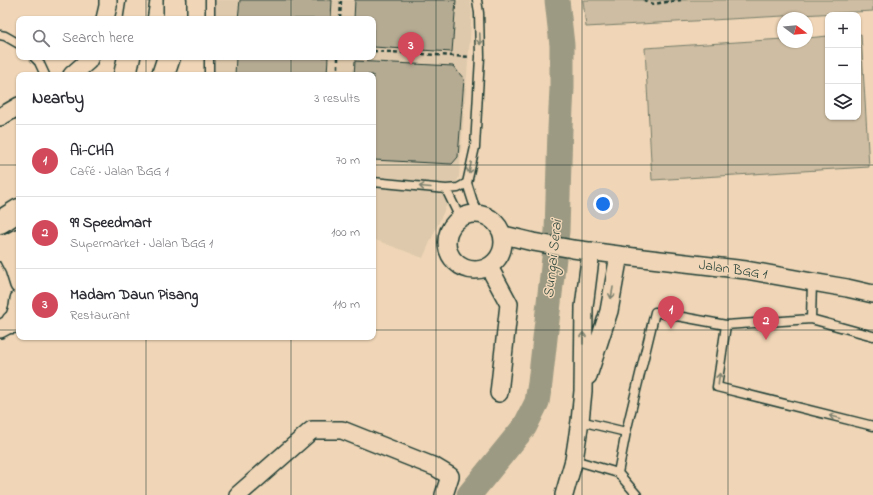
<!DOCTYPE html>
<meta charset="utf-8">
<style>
:root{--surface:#fff;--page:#f2f2f3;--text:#2b2b33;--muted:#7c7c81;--line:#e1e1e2;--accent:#d1495b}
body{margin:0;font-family:"Indie Flower",sans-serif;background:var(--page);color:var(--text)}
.controls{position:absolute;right:12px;top:12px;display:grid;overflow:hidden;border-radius:8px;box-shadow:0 1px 3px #0004}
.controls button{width:36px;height:36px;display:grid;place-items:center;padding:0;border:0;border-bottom:1px solid var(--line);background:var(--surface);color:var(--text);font:20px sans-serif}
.compass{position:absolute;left:777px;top:12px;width:36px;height:36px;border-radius:50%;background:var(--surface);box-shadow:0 1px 3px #0004;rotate:106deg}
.you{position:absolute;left:603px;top:204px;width:14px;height:14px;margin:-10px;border:3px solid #fff;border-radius:50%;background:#1a73e8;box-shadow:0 0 0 6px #1a73e833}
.badge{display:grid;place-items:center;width:26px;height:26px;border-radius:50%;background:var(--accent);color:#fff;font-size:13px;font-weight:700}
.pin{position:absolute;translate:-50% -33px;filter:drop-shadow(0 1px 2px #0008)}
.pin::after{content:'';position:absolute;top:21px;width:14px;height:12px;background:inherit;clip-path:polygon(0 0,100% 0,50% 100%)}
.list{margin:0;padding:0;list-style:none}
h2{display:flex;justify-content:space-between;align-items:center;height:52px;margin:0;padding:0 16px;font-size:17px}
h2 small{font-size:13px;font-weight:400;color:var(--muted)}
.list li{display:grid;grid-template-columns:26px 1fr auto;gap:12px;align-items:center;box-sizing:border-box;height:72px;padding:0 16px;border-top:1px solid var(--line)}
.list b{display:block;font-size:15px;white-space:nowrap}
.list p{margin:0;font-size:13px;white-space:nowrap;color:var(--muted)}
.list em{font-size:13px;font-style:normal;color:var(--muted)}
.icon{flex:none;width:22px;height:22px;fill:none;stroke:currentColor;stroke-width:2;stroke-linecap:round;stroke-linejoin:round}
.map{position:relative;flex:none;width:873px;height:495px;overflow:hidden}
.search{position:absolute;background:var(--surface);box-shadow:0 1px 3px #0004;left:16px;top:16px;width:360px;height:44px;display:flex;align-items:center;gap:10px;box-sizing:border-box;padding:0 14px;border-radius:8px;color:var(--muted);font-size:15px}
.panel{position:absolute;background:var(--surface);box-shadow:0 1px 3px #0004;left:16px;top:72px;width:360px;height:268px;border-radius:8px}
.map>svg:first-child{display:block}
.built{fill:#dec9ac}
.green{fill:#cebda2;stroke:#767d6b}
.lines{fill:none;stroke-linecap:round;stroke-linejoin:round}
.river{stroke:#9d9a83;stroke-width:25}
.building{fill:#b5ab93;stroke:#1f3d34}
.lane-casing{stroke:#1f3d34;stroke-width:11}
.street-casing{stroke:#1f3d34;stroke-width:20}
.secondary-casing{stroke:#1f3d34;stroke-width:25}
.path{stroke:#1f3d34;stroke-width:2.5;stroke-dasharray:4 3;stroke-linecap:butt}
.lane{stroke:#f0d6b7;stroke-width:8}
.street{stroke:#f0d6b7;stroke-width:17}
.secondary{stroke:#f0d6b7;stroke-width:22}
.oneway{stroke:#7d826f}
.grid{fill:none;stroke:#1f3d34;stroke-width:1;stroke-opacity:0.55}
.labels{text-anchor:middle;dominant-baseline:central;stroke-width:3;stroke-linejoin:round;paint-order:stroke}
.street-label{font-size:14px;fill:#1f3d34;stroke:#f0d6b7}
.water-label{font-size:15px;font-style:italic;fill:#324b40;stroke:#f0d6b7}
</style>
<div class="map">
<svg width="873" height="495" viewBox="0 0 873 495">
<rect width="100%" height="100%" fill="#f0d6b7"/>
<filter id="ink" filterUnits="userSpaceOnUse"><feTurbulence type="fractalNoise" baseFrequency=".025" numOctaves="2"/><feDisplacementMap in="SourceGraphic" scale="8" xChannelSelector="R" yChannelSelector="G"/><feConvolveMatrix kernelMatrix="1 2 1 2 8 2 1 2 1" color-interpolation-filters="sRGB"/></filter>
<g filter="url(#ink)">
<!-- built -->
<path class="built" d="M205 0H470L472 12 459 177 423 258 373 239V75H204V57H373V19H205Z"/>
<!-- green -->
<path class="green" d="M583 0H873V11L586 27Z
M861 34 869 167 652 180 645 48 783 39V42H807V38L828 36V117H858V35Z"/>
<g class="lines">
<!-- river -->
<path class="river" d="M469 495 525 426 537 402 540 383 557 231 560 129 562 88V45L557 0"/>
</g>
<!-- building -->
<path class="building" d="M240 0H332L331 19H238Z
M355 0H456L452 52 373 47V19H354Z
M236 57H328L327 75H235Z
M355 61 453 66 464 79 458 157 452 164 373 160V75H354Z"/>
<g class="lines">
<!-- lane casing -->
<g class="lane-casing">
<path id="lane" d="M477 0 479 13 480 57 475 147 467 183 473 202 479 214
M210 19V0
M0 35 5 36 19 44
M34 57 39 62 45 75
M209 75V57
M373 182 446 189 460 218
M446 189 458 188 467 183
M811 319 812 282
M726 325 717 387 873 426
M580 421 626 432
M574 460 618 473 637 495
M618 473 626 432 655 312 726 325 811 319 873 336"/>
</g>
<!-- street casing -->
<g class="street-casing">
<path id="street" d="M105 19 108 6V0
M72 75 88 61 90 57
M0 117 19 106
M447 242a28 28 0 1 1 56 0a28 28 0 1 1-56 0Z
M504 235 533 242 573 249 634 257 746 270 812 282 847 288 873 294
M0 242 14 269 19 285
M489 267 509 304 499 393
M0 329 13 322 18 307 19 299
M588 376 609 311 619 255
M238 495 312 430H342L435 467 450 476 444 495
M564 495 574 460 580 421 583 391 584 307 591 251"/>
</g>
<!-- secondary casing -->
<g class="secondary-casing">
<path id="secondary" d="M175 0V19
M135 19 138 0
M125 75 129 57
M163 75 169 57
M0 222 19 210
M0 250 19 240
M13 322 19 317"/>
</g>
<!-- path -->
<path class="path" d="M644 0 653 4 681 0
M340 19 341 0
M373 51 470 57
M338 75V57"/>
<!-- lane -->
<use href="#lane" class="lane"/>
<!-- street -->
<use href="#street" class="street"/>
<!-- secondary -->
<use href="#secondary" class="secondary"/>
</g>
<!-- one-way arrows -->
<defs><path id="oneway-shaft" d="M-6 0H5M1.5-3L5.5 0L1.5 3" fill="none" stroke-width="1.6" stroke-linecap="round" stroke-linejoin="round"/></defs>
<g class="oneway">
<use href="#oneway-shaft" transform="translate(480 39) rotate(88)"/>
<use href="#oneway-shaft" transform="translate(470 168) rotate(102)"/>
<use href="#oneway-shaft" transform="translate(425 187) rotate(-175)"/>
<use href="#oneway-shaft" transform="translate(612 293) rotate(100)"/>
<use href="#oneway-shaft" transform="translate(583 338) rotate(-90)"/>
<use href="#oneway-shaft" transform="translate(719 379) rotate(-83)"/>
<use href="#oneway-shaft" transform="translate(835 417) rotate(-166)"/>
</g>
</g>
<!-- grid -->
<path class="grid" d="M146 0V19M291 0V19M436 0V495M582 0V495M728 0V495M146 57V75M291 57V75M0 165H19M373 165H873M0 330H19M373 330H873M146 337V495M291 337V495"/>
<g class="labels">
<!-- street labels -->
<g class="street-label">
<text transform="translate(733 270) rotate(8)">Jalan BGG 1</text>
</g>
<!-- water labels -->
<g class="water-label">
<text transform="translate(553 259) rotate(-84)">Sungai Serai</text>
</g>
</g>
</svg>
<div class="controls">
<button>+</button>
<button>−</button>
<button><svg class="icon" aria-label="layers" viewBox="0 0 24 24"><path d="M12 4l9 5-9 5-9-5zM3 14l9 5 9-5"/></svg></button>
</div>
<svg class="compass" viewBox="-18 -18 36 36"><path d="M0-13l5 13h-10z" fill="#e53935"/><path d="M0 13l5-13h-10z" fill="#7c7c81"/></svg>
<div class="you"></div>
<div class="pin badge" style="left:671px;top:329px">1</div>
<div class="pin badge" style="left:766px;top:340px">2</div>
<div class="pin badge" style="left:411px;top:65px">3</div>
<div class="search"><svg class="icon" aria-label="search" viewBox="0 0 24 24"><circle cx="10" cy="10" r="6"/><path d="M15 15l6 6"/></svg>Search here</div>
<section class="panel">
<h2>Nearby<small>3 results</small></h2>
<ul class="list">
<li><span class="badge">1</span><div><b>Ai-CHA</b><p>Café · Jalan BGG 1</p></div><em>70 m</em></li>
<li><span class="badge">2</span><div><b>99 Speedmart</b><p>Supermarket · Jalan BGG 1</p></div><em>100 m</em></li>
<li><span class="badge">3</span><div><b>Madam Daun Pisang</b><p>Restaurant</p></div><em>110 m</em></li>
</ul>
</section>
</div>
